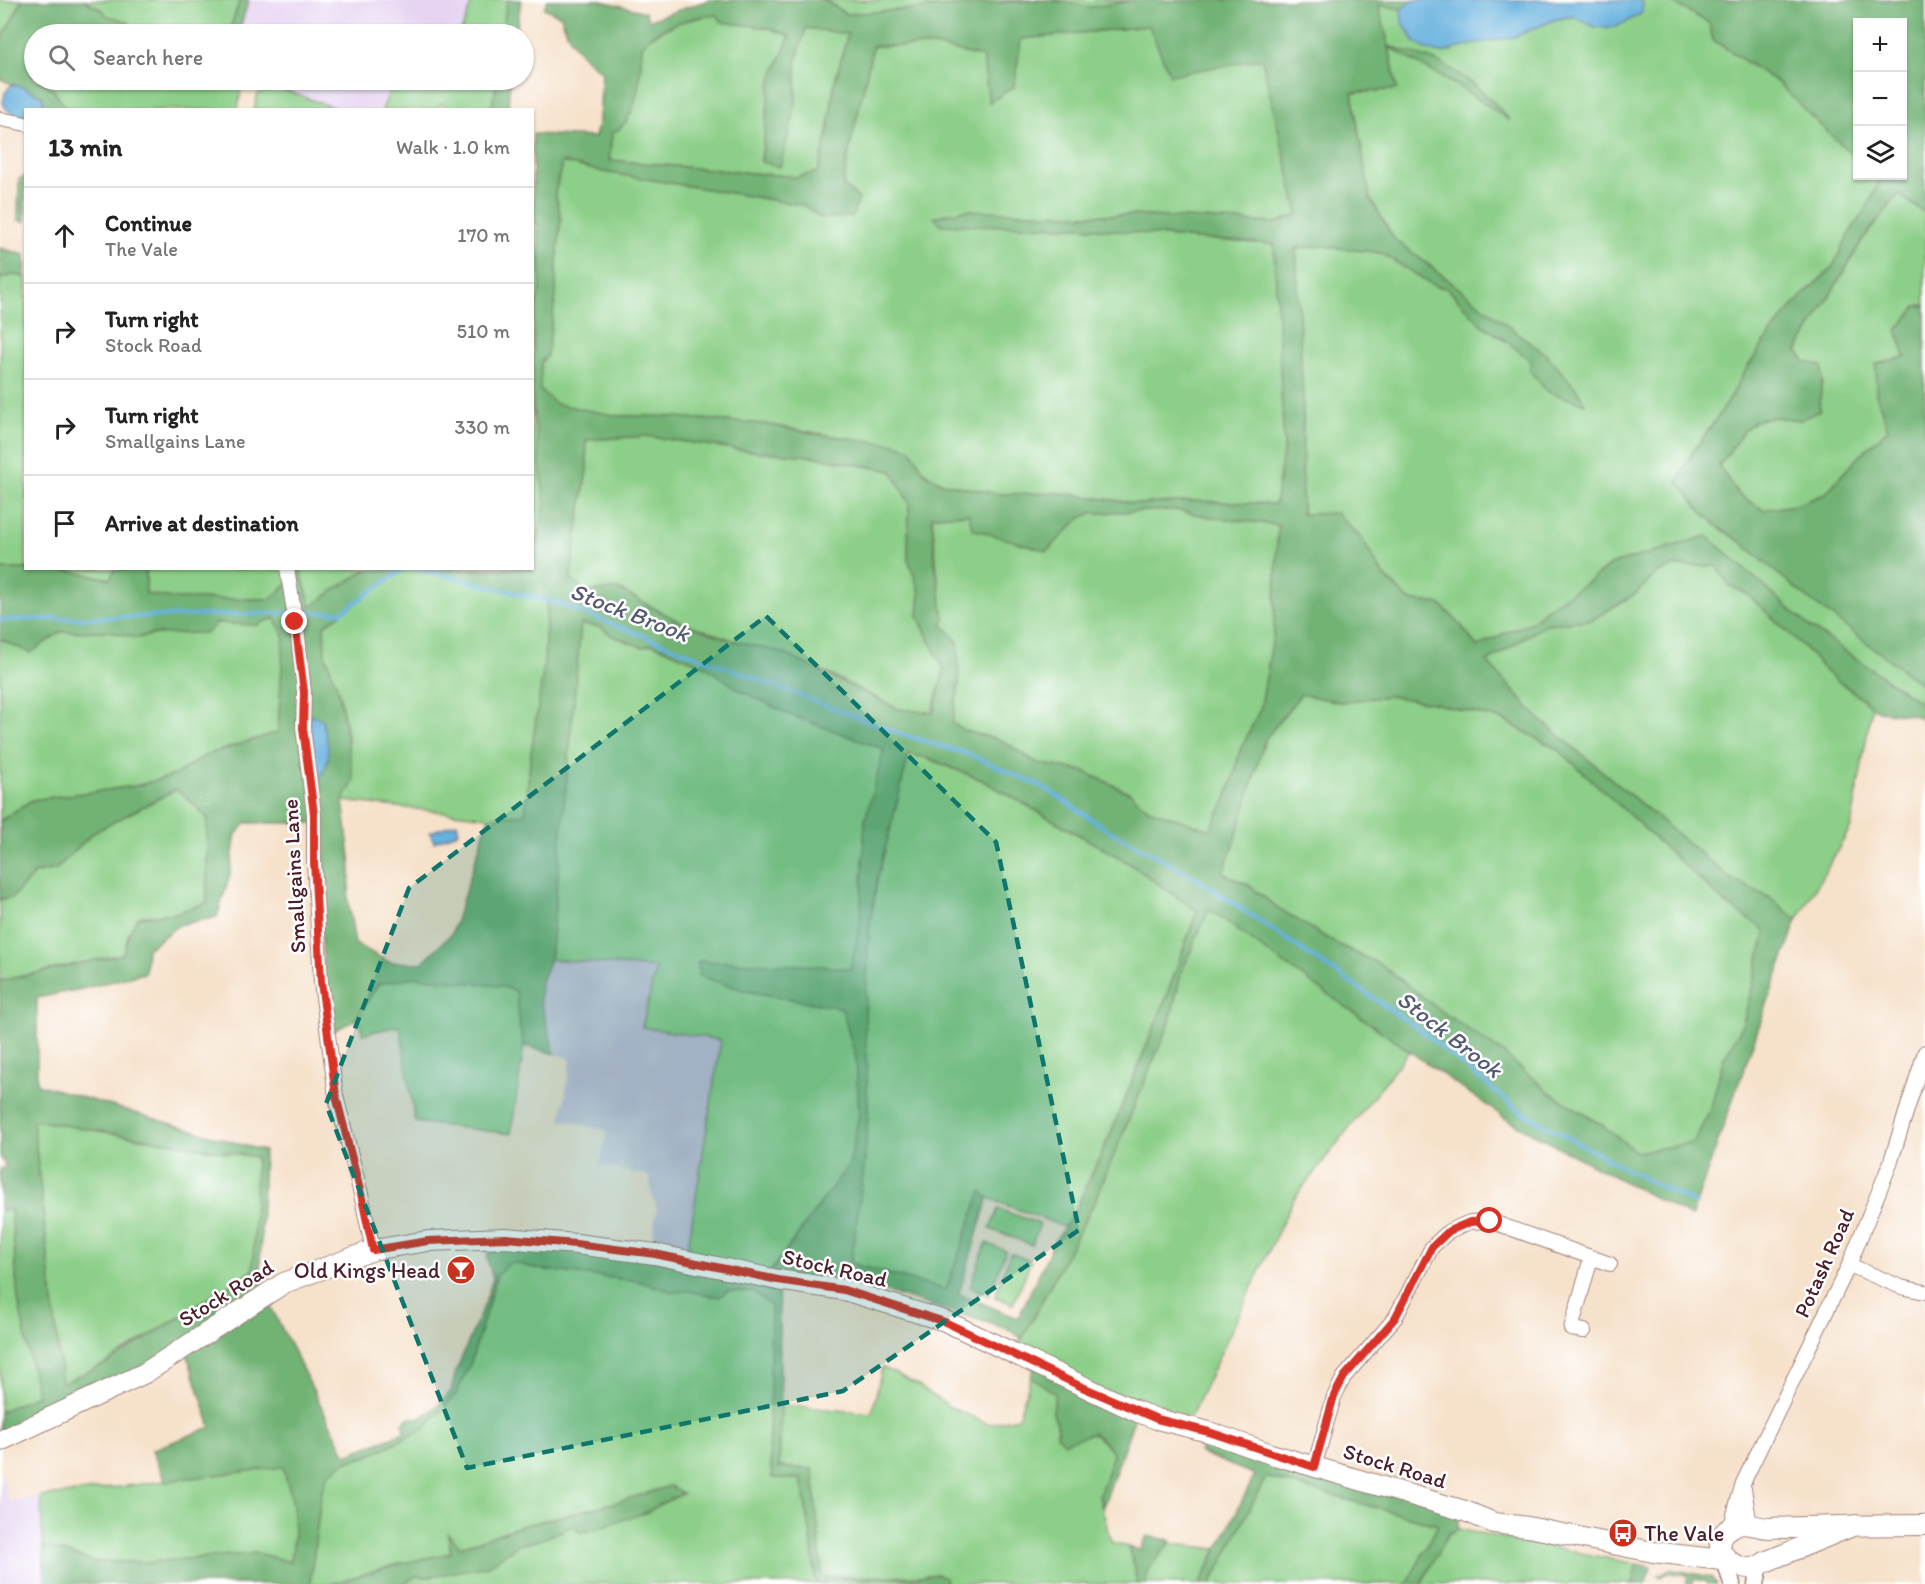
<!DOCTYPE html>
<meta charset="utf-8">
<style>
:root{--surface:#fff;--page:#f2f2f2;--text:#222;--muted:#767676;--line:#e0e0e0}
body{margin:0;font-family:Itim,sans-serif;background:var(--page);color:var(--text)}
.controls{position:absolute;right:18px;top:18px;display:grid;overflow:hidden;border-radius:0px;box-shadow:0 2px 4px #0004}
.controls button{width:54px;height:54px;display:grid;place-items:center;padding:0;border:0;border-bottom:2px solid var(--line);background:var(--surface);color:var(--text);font:30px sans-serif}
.stop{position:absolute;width:18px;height:18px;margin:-14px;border:4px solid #d93025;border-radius:50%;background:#fff}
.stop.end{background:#d93025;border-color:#fff;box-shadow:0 2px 6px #0008}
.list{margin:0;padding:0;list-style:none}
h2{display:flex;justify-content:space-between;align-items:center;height:78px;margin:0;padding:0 24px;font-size:26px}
h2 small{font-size:20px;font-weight:400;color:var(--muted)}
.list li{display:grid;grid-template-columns:39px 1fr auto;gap:18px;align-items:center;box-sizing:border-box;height:96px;padding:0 24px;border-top:2px solid var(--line)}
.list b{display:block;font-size:22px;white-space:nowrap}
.list p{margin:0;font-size:20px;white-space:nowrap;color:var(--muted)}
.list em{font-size:20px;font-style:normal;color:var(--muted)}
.icon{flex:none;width:33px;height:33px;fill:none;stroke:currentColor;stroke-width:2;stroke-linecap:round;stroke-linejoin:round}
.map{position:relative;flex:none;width:1925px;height:1584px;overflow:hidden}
.search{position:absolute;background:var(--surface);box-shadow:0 2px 4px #0004;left:24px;top:24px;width:510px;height:66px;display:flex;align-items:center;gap:15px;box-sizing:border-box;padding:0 21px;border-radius:33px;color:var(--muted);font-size:22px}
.panel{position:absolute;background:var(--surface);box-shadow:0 2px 4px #0004;left:24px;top:108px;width:510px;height:462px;border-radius:0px}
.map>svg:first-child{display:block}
.built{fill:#e5d3f1}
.industrial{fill:#c7c0d9}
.green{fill:#8ccf88;stroke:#6b775a;stroke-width:1.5;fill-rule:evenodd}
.forest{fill:#71b274;stroke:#5e6850;stroke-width:1.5;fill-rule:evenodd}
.water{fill:#66b1de;stroke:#586884;stroke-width:1.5}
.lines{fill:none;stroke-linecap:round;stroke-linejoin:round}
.stream{stroke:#66b1de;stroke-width:4}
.minor-casing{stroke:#a0807a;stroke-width:16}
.tertiary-casing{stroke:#a0807a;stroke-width:19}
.secondary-casing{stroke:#a0807a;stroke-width:22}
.minor{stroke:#fff;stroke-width:14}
.tertiary{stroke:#fff;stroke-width:16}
.secondary{stroke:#fff;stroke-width:20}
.route{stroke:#d93025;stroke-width:8}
.marked{fill:#0f766e;fill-opacity:0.2;stroke:#0f766e;stroke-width:4.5;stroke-dasharray:12 8;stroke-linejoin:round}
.labels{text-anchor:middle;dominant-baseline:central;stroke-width:5;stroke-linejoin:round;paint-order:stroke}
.street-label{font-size:22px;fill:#4a1f2b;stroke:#fff}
.poi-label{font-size:22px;fill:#4a1f2b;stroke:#fff;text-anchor:end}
.water-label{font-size:24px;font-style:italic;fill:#555973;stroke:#fff}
</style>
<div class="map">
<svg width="1925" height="1584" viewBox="0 0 1925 1584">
<rect width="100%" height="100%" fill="#fff"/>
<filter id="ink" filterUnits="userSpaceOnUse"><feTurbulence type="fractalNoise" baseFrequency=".0167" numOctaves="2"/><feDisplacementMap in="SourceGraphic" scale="12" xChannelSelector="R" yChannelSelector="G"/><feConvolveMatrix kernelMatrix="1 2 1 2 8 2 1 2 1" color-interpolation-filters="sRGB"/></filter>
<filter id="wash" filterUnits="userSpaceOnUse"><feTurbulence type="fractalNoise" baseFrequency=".008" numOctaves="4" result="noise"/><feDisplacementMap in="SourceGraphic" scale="24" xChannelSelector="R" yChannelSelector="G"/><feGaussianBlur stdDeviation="1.35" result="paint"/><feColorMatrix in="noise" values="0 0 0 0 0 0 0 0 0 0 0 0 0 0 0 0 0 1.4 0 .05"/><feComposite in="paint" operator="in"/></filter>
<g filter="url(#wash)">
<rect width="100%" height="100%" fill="#f6e1ca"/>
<!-- built -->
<path class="built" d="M249 0H473L460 34H238Z
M255 80H394L382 110 338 109 309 100Z
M0 1472 9 1501 41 1497 45 1584H0Z"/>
<!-- industrial -->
<path class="industrial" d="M550 959 656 968 721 1040 687 1253 651 1244 657 1208 651 1192 649 1176 599 1166 607 1131 570 1121H561L571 1059 555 1054 540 1000 541 982Z"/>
<!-- green -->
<path class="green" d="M0 0H22L0 43Z
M84 0H240L228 34H129L126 33 129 22 104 15V11Z
M473 0H507L502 34H460Z
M819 0H1039L846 14 826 1Z
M1052 0H1136L1091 7Z
M1641 0H1668L1710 23 1713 40 1777 82 1818 123 1857 159 1858 176H1876L1881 180 1866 209 1850 232 1832 268 1800 298 1771 333 1745 371 1727 404 1690 456 1678 482 1718 527 1741 542 1801 593 1925 687V706L1810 627 1707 536 1610 565 1591 580 1547 608 1530 623 1503 634 1477 647 1461 625 1440 604 1409 600 1383 574 1361 538 1302 514 1303 403 1296 249 1323 246 1381 253 1435 286 1447 288 1482 325 1508 342 1531 361 1568 398 1585 404 1444 276 1394 239 1370 198 1352 93 1397 89 1389 46 1378 4 1401 9 1402 21 1442 53 1477 43 1514 37 1554 20 1572 16 1583 21 1643 5ZM1392 48 1435 61 1496 104 1508 119 1463 89Z
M717 14 722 22 769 28 790 36 771 80 761 161 779 167 796 105V60L806 28 848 34 834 85 828 133 818 172 797 177 609 160 612 133 640 74 642 46 647 39 679 22Z
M1149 26 1170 75 1262 58 1299 214 1276 223 1129 215 947 213 935 217 1017 226 1082 227 1196 239 1274 244 1284 447 1276 504 1194 501 1141 504 1061 493 1000 494 942 483 924 472 911 449 764 424 662 416H619L555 404 540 390 541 362 556 295V273L561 217 555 193 562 162 604 172 803 205 821 218 859 199 843 186 848 156 873 46H934L983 57 989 102 1014 87 1021 39Z
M40 80H242L238 110H78L64 108 55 91Z
M394 80H498L491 109H447V106L440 104 438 109 382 110Z
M278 88 338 109H254L258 93Z
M1899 194 1925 213V305L1917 306 1905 357 1876 394 1888 429 1855 460 1825 494 1796 505 1763 510 1738 494 1719 466 1745 429 1755 421 1775 417 1800 420 1819 411 1820 391 1823 383 1797 351 1863 239Z
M533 218 539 226 541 288 533 319Z
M13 275 26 277V568L115 569 110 579 58 569H0V279Z
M532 396 545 505 533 563H532Z
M646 436 741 450 812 456 892 471 909 503 908 559 920 593 918 616 944 670 932 713 898 709 825 672 678 621 618 589 587 592 570 579 587 469 586 440Z
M1175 510 1210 517 1278 525 1274 631 1261 707 1239 754 1233 780 1224 803 1210 830 1148 809 1130 793 1083 771 1037 763 1001 740 965 731 951 723 959 684 942 624 932 516 969 514 1047 551 1079 519 1092 513Z
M1673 566H1716L1729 585 1747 594 1803 646 1827 673 1872 706 1851 827 1797 920 1770 898 1731 879 1537 717 1487 662 1546 624 1592 619 1637 593 1656 574Z
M146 569H287L289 583 270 599H179L146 594Z
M300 569H368L334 590 311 607Z
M405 569H415L547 601 544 666 531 753 525 815 489 817 343 801 348 739 339 692 325 654 324 625Z
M274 617 284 635 278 732 206 755 175 775 136 786 32 800 0 821V639L30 652 60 632 109 631 137 638 215 623 257 625Z
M581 623 600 627 613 636 642 647 653 644 705 666 738 689 788 714 884 749 865 821 860 926 850 969 821 966 698 961 699 976 746 991 842 1008 856 1058 859 1114 850 1163 766 1277 687 1253 721 1040 642 1027 656 968 550 959Z
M1301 694 1340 702 1390 696 1438 704 1503 720 1559 750 1725 903 1766 930 1743 1024 1723 1060 1710 1111 1693 1143 1637 1152 1602 1125 1549 1092 1503 1053 1441 1011 1381 965 1333 942 1278 908 1248 885 1222 873 1235 841 1265 739Z
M909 754 927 758 982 780 1127 862 1197 911 1164 1003 1110 1135 1074 1213 1064 1227 988 1198 981 1192 946 1290 851 1264 865 1159 868 1113 865 1018 869 931 877 881Z
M177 789 207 817V903L175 913 138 917 129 933 123 954 0 981V899L12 898 34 873 56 869 94 832Z
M1209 908 1273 956 1410 1050 1293 1200 1191 1416 1157 1419 1011 1352 1022 1338 1093 1205 1170 1021 1181 973Z
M415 977 500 986 517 991 520 1028 524 1046 511 1134 415 1122 400 1026 362 1034 361 1024 355 1020 378 984Z
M33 1120 262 1158 260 1266 105 1364 62 1384Z
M998 1209 1040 1224 1032 1245 990 1229Z
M0 1210H11L18 1299 38 1395 0 1412Z
M986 1243 1006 1251 989 1295 970 1287Z
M1010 1253 1031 1261 1013 1304 995 1297Z
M511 1262 538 1269 638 1281 673 1292 688 1291 719 1297 727 1291 753 1292 771 1305 769 1444 772 1478 801 1479 811 1536 816 1584H402L417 1576 426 1577 488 1566 518 1545 542 1539 573 1526 648 1512 660 1504 682 1494 670 1486 618 1502 518 1527 461 1547 448 1536 451 1553 398 1564 331 1584H310L321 1494 327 1476 345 1462 365 1457 423 1430 456 1394 471 1362 497 1275Z
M882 1367 914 1383 950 1407 988 1424 1018 1418 1031 1377 1055 1393 1053 1414 1057 1422V1435C1088 1433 1094 1427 1114 1455L1099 1496 1111 1542 1128 1547 1134 1566 1137 1584H930L946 1583 938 1574C900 1580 860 1575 822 1577L813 1470 779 1467 781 1405 872 1413Z
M283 1466 293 1503 294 1536 291 1563 257 1553 149 1562H96L43 1546 41 1497Z
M1266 1477 1438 1525 1407 1584H1211Z
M1458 1529 1637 1564 1632 1584H1421L1448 1534Z
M1169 1540 1173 1544 1217 1549 1200 1584H1146L1147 1570 1169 1544Z
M892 1578 916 1579 925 1584H825V1580Z"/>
<!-- forest -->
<path class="forest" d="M22 0H84L104 11 105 15 129 22 126 33 129 34H73L53 29 46 34H34C34 49 32 67 34 80 49 80 58 96 64 107L78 109H44L42 96 0 79V43Z
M240 0H249L238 34H228Z
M507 0H521L516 34H502Z
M547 0H598L645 12 649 20 709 0H819L826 1 846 14 1039 0H1052L1091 7 1136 0H1414L1401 9 1378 5 1389 46C1404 51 1419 55 1433 60 1463 72 1491 97 1510 121L1463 89 1389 47 1397 89 1352 93 1370 198 1394 239 1548 356 1579 392 1585 404 1548 392 1529 370 1531 361 1508 342 1482 325 1447 288 1435 286 1381 253 1323 246 1296 248 1303 403 1302 514 1337 513 1361 538 1383 574 1409 600 1440 604 1461 625 1477 647 1503 634 1530 623 1547 608 1591 580 1610 565 1707 536 1810 627 1925 706V719L1913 715 1878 711 1867 703 1853 691 1827 673 1803 646 1747 594 1729 585 1716 566H1673L1656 574 1637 593 1592 620 1546 624 1487 662 1537 717 1731 879 1770 898 1797 920 1691 1217 1511 1122 1273 956 1209 909 1181 973 1170 1021 1093 1205 1022 1339 1011 1330 846 1279 771 1277 778 1280 781 1405 779 1467 813 1469 822 1577 922 1576 938 1574 945 1577 946 1583 925 1584 916 1579 892 1578 825 1580V1584H816L811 1536 801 1479 772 1478 769 1444 771 1306 753 1292 727 1291 720 1297 688 1291 673 1292 638 1281 538 1269 511 1262 497 1275 471 1362 456 1394 423 1430 365 1457 345 1462 327 1476 321 1494 310 1584H45L43 1546 96 1562H149L257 1553 291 1562 294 1536 293 1503 283 1467 165 1481 152 1450 211 1427 185 1348 0 1441V1412L37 1395 18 1299 11 1210H0V1169L6 1167 0 1156V981L123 954 129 933 138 917 175 913 207 903V817L177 789 94 832 56 869 35 873 12 898 0 899V821L32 800 136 786 175 775 206 755 278 732 284 635 274 618 257 625 216 623 206 633 152 634 137 638 109 631 61 632 30 653 0 639V569H58L110 579 115 569H146V594L179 599H270L289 583 287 569H300L311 607 334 590 368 569H405L324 626 325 654 339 692 354 781 343 801 351 865 348 900 355 944 389 962 422 963 452 933 489 817 525 814 531 753 544 666 547 601 415 569 532 568 545 505 532 396 533 319 541 287 539 226 533 218V134L595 137 599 119 602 72C581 57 568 41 561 16L544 8ZM717 15 722 22 769 28 790 36 771 80 761 162 780 167 796 105V60L806 28 848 34 834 85 828 133 818 172 796 177 609 160 612 133C639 123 641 70 642 46 656 25 694 17 717 15ZM1149 26 1170 75 1262 59 1298 214 1276 223 1129 215H1074L965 210 934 217 942 225 1082 227 1196 239 1274 244 1284 447 1275 504 1194 501 1141 504 1061 493 1000 494 942 483 924 472 911 449 896 444 817 434 764 424 662 416H619L556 404 540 390 541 362 547 356 556 295V273L561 217 555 193 562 162 604 172 803 205 821 218 852 217 859 199 843 185 848 156 873 46H934L983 57 989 102 1014 87 1021 39ZM646 436 741 450 812 456 892 471 909 503 908 559 920 593 918 616 944 670 933 713 898 709 783 653 728 639 678 621 618 589 587 592 570 579 587 469 586 440ZM1175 510 1210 517 1278 525 1274 631 1261 707 1239 754 1233 780 1224 803 1210 830 1148 809 1130 793 1083 771 1037 763 1001 740 965 731 952 723 959 684 958 642 942 624 944 618 935 562 932 516 969 514 972 529 1047 551 1079 519 1092 513ZM581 624 600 627 613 636 642 647 653 644 705 666 738 689 788 714 884 749 865 821 860 926 850 969 821 966 698 961 699 976 746 991 842 1008 856 1058 859 1114 850 1163 767 1277 506 1238 489 1246 487 1259 493 1278 485 1303 456 1371 451 1391 438 1405 422 1417 408 1418 403 1423 404 1432 346 1455 265 1295 260 1266 264 1151 37 1084V998L82 989 145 973 147 949 179 925 217 917 230 874 236 834 246 823H314L328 1034 355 1020 378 984 415 977 500 986 516 991 520 1028 524 1046 555 1054 540 1000 541 982 550 959ZM1301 694 1340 702 1390 696 1438 704 1503 720 1559 750 1725 903 1766 931 1743 1024 1723 1060 1710 1111 1693 1143 1637 1152 1602 1125 1549 1092 1503 1053 1441 1011 1381 965 1333 942 1278 908 1248 885 1223 873 1235 841 1265 739ZM909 754 927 758 982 780 1127 862 1197 911 1164 1003 1110 1135 1074 1213 1054 1242 1018 1318 959 1294 988 1198 981 1191 946 1290 851 1263 865 1159 868 1113 865 1018 869 931 877 881ZM33 1120 256 1157 253 1271 105 1364 62 1383Z
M1668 0H1925V213L1899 194 1863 239 1797 351 1806 362 1822 366C1823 382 1820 395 1819 411L1800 420 1775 417 1755 421 1745 429 1719 466 1738 494 1763 510 1796 505 1825 494 1855 460 1888 429 1876 394V364L1905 357 1897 330 1917 306 1925 305V687L1801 593 1741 542 1718 527 1699 509 1678 482 1690 456 1727 404 1745 371 1771 333 1800 298 1832 268 1850 232 1866 209 1880 180 1876 176H1902V22H1858L1857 159 1818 123 1777 82 1713 40 1709 23Z
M498 80H510L508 109H491Z
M25 176V222L18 220 19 179Z
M0 248 25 255V277L13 275 0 279Z
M1035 1363 1137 1411 1103 1507 1099 1496 1113 1455 1104 1441 1093 1433 1064 1443 1057 1435V1423L1053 1414 1055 1393 1031 1377Z
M1209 1432 1459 1510 1458 1529 1448 1534 1421 1584H1407L1438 1525 1266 1477 1211 1584H1200L1255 1475 1199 1452Z
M670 1486 683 1494 660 1504 648 1512 581 1533 573 1526 542 1539 518 1545 488 1566 426 1577 417 1576 402 1584H331L398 1564 451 1553 448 1534 461 1547 518 1527 618 1502Z
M1147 1536 1169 1540V1544L1147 1570 1146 1584H1137L1134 1566 1128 1547 1140 1550Z
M1637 1564 1651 1567 1646 1584H1632Z
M1670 1569 1711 1577 1716 1584H1707L1706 1581 1693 1579V1584H1686L1688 1575 1669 1573 1661 1577 1658 1575Z"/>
<!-- water -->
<path class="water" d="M1414 0H1641L1643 5 1641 14 1616 27H1595L1572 16 1554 20 1514 37 1477 43 1442 53 1428 50 1415 43 1402 21 1401 9Z
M11 85 23 87 42 96 44 109 26 110 25 117C15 115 7 113 3 103L5 93Z
M310 714 322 719C328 746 335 758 317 782 312 760 305 736 310 714Z
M457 823 459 832 434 842 430 832Z"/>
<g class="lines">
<!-- stream -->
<path class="stream" d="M415 568 560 604 901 734 971 755 1047 789 1106 829 1193 876 1419 1029 1518 1110 1639 1176 1696 1204
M298 613 342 612 405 568
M0 620 290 613"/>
</g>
</g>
<g filter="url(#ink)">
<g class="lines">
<!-- minor casing -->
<g class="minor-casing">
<path id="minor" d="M0 119 26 124
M287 568 298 637 304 692 303 728 314 814V862L321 982 336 1096 361 1194 373 1250
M1849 1265 1901 1287 1925 1292
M1584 1331 1571 1329 1591 1258
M1314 1467 1334 1397 1344 1377 1395 1318 1432 1247 1449 1231 1470 1222 1490 1221 1610 1264
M1744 1489 1750 1525
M1730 1529 1743 1483 1849 1265 1890 1164 1925 1052"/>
</g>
<!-- tertiary casing -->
<g class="tertiary-casing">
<path id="tertiary" d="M1727 1567 1732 1584
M1756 1584 1759 1569"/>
</g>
<!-- secondary casing -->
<g class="secondary-casing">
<path id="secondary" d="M0 1441 145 1373 284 1283 373 1250 428 1241 506 1238 576 1244 655 1254 778 1280 844 1290 945 1321 1138 1412 1157 1419 1209 1432 1271 1454 1465 1511 1494 1523 1528 1527 1653 1552 1722 1560
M1855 1525 1765 1562C1738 1584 1695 1538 1738 1525 1748 1522 1759 1528 1769 1528 1821 1526 1873 1525 1925 1525"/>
</g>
<!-- minor -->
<use href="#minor" class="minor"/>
<!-- tertiary -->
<use href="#tertiary" class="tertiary"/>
<!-- secondary -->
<use href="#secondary" class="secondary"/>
</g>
</g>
<g class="lines" filter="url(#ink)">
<!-- route -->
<path class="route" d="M295 622 304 692 303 728 314 814V862L321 982 336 1096 361 1194 373 1250 428 1241 506 1238 576 1244 655 1254 778 1280 844 1290 945 1322 1080 1386 1157 1419 1209 1432 1314 1467 1334 1396 1344 1377 1395 1318 1432 1247 1449 1231 1470 1222 1490 1221"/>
</g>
<!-- marked area -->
<path class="marked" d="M766 616 996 842 1079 1230 843 1391 467 1468 326 1104 409 888Z"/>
<!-- icons -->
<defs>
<g id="bar-disc" transform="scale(1.5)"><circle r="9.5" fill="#c8321e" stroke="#fff"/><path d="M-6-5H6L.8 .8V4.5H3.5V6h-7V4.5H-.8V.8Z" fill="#fff"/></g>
<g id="bus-disc" transform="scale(1.5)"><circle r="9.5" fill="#c8321e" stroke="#fff"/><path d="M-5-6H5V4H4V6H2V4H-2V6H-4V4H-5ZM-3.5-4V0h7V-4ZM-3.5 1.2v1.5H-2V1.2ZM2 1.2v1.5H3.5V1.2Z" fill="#fff"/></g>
</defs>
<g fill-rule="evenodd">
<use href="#bar-disc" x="461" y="1270"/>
<use href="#bus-disc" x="1623" y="1533"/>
</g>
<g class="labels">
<!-- street labels -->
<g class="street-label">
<text transform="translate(294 876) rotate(-93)">Smallgains Lane</text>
<text transform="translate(1824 1263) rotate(-66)">Potash Road</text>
<text transform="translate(835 1268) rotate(13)">Stock Road</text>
<text transform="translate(226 1293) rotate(-32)">Stock Road</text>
<text transform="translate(1395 1466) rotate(17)">Stock Road</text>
</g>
<!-- poi labels -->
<g class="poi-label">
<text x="440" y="1270">Old Kings Head</text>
<text x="1644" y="1533" text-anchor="start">The Vale</text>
</g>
<!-- water labels -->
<g class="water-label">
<text transform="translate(630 612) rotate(21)">Stock Brook</text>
<text transform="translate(1450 1034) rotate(38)">Stock Brook</text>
</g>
</g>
</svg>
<div class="controls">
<button>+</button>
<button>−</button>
<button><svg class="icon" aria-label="layers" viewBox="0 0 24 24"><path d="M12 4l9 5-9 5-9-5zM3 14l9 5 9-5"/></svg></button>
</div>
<div class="stop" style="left:1490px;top:1221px"></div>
<div class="stop end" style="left:295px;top:622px"></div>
<div class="search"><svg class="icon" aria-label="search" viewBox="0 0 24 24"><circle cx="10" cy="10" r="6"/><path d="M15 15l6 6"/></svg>Search here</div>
<section class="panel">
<h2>13 min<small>Walk · 1.0 km</small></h2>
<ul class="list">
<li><svg class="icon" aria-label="ahead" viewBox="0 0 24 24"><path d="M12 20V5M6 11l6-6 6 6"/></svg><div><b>Continue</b><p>The Vale</p></div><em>170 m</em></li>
<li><svg class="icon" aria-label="right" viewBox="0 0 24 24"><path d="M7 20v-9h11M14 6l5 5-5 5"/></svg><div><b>Turn right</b><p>Stock Road</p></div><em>510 m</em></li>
<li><svg class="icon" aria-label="right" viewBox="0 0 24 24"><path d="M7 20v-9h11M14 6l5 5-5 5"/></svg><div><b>Turn right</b><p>Smallgains Lane</p></div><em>330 m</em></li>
<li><svg class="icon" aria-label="arrive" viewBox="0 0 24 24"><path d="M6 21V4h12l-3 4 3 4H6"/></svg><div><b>Arrive at destination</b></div></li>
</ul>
</section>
</div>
